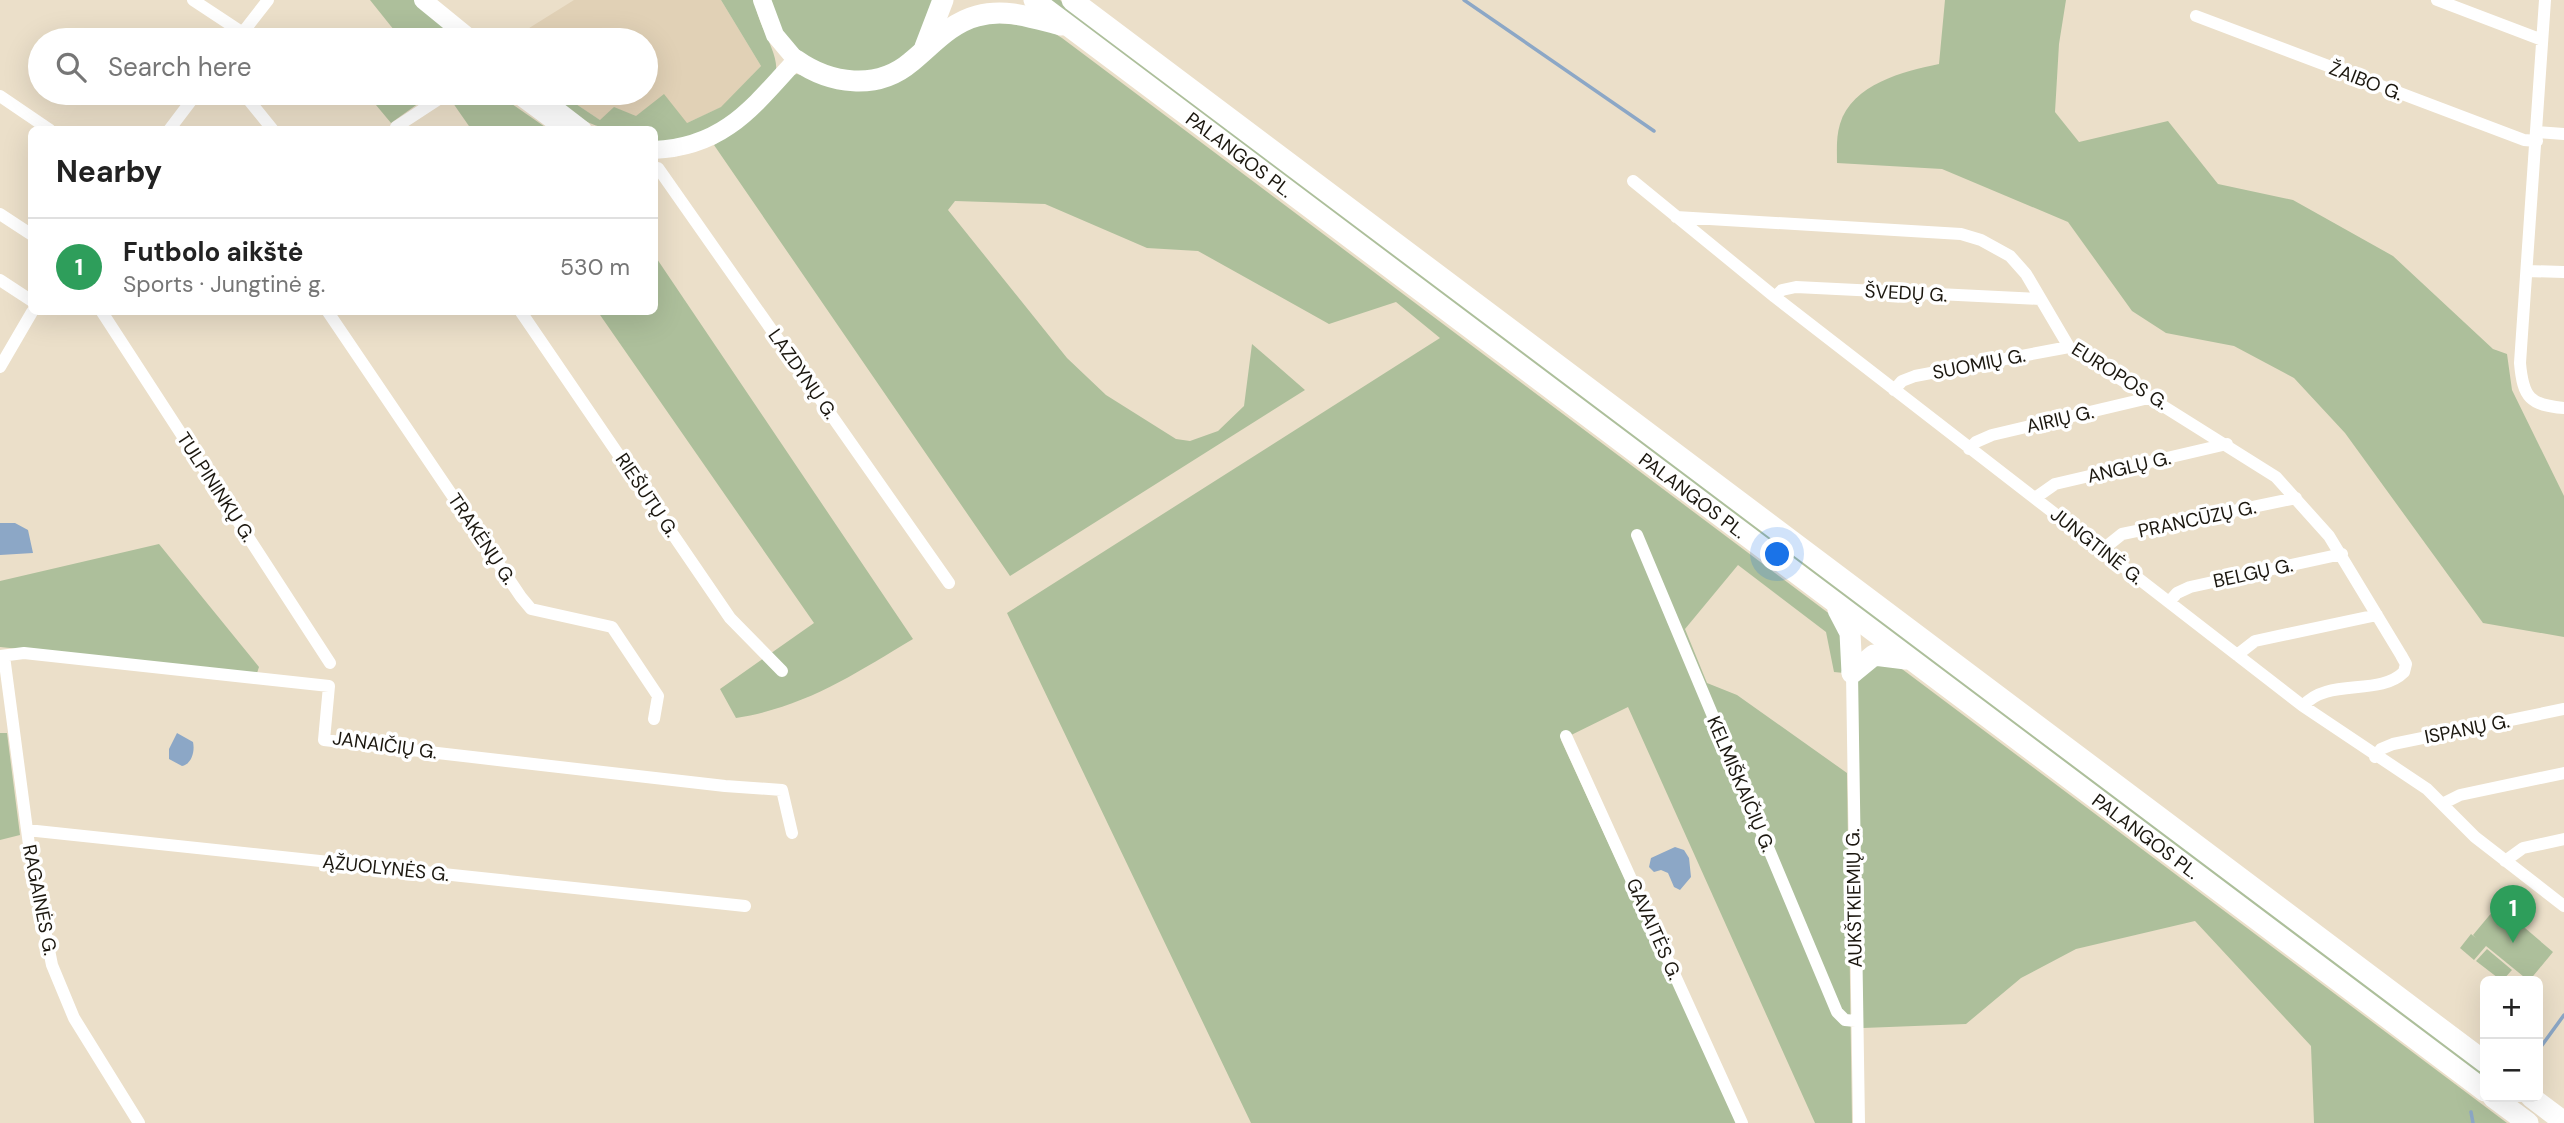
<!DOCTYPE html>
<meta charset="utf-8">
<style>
:root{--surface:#fff;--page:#f6f6f6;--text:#222;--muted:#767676;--line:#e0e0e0;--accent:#c33437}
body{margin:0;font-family:"DM Sans",sans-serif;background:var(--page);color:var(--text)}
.controls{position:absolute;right:21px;bottom:21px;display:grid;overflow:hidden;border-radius:10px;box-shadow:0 7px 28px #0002}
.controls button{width:63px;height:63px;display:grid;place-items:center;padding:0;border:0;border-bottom:2px solid var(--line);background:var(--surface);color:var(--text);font:35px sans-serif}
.you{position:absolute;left:1778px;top:555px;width:24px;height:24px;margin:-18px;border:5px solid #fff;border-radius:50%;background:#1a73e8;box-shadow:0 0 0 10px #1a73e833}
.badge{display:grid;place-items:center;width:46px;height:46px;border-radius:50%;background:var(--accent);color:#fff;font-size:23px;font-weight:700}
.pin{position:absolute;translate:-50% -58px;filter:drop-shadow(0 2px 4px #0008)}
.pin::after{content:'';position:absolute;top:37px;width:24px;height:21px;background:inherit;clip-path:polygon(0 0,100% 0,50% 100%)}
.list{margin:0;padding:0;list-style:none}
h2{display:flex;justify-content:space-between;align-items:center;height:91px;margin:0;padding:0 28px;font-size:30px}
h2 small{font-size:23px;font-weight:400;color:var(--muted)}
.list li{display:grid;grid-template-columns:46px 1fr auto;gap:21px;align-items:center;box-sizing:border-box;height:98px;padding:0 28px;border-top:2px solid var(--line)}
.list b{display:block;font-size:26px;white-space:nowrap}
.list p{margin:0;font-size:23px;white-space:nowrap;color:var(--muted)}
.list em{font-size:23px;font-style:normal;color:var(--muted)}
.icon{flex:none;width:38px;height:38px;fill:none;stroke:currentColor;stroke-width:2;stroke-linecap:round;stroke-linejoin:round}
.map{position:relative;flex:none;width:2564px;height:1123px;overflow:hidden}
.search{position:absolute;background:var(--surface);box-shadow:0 7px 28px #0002;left:28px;top:28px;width:630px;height:77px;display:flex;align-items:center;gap:18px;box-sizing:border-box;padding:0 24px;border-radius:38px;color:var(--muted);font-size:26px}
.panel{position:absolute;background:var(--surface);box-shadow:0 7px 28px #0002;left:28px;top:126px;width:630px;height:189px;border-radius:10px}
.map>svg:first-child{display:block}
.built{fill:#e1d1b6}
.green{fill:#adbf9b}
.water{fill:#8ca7c6}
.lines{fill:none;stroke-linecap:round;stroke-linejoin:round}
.stream{stroke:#8ca7c6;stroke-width:3.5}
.minor{stroke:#fff;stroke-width:12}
.secondary{stroke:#fff;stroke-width:18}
.trunk{stroke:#fff;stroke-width:21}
.labels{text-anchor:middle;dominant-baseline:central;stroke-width:7;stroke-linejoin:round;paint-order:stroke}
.street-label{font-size:19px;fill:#1b170f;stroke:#fff}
</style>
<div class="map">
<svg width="2564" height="1123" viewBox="0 0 2564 1123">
<rect width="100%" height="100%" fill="#ebdfc9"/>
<!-- built -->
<path class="built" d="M574 0H721L761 66 722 107 687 123 636 116 600 120 561 94 553 93H646V40H510Z"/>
<!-- green -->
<path class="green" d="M370 0H417L466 40H402Z
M721 0H755C756 24 779 51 776 72 733 116 719 137 655 143L654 130C596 129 593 131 547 93L561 94 600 120 614 107 636 116 664 94 687 123 721 107 761 66Z
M768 0H937L927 32 904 58 882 69 851 74 818 66 782 37Z
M1047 0H1060L2485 1072V1083Z
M1945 0H2066L2059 44 2055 112 2079 142 2168 121 2218 184 2293 200 2393 256 2493 349 2507 354 2512 390 2564 496V637L2483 623 2345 433 2294 378 2234 346 2166 333 2132 311 2068 222 1942 169 1837 163C1837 150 1836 137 1840 124 1852 84 1904 71 1939 64Z
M978 21 1044 27 1062 38 1835 618 1843 628 1844 673 1834 672 1826 632 1738 565 1685 629 1707 683 1737 695 1847 773 1852 1123H1815L1628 707 1561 740 1737 1123H1251L1007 613 1440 338 1396 302 1329 324 1198 251 1147 248 1045 204 955 201 948 210 1067 358 1106 395 1176 439 1190 441 1218 431 1244 406 1252 344 1305 390 1010 576 714 145 738 129 790 76 797 74 844 87Z
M366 93H433L391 123Z
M446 93H496L548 129H471Z
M655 256 913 639C853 675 805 707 736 718L720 689 814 623 598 312H654Z
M159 544 259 667 257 673 0 647V581Z
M1868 664 1898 666 2507 1123H2314L2311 1046 2195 921 2076 949 2021 978 1966 1024 1863 1028 1856 687 1861 670Z
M0 733H7L20 835 0 840Z
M2498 905 2553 952 2529 981 2486 946 2474 960 2460 948 2471 934 2476 938 2473 935Z
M2487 949 2512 970 2502 981 2476 961Z"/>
<!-- water -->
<path class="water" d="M0 523H15L28 530 33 553 0 555Z
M177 733 193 742C195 751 192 764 182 766L169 759V749Z
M1675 847 1684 850 1689 858 1691 877 1680 890 1674 887 1668 873 1661 870 1654 872 1649 867 1651 858Z"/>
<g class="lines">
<!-- stream -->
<path class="stream" d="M1464 0 1654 131
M2540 1048 2564 1015
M2471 1112 2473 1123"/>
<!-- minor -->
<path class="minor" d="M193 0 243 33
M2437 0 2542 40
M2545 0 2520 363C2523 398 2530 405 2564 408
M2196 16 2524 140 2537 141
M237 40 268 0
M243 93 273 130
M511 93 561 130
M0 96 50 130
M169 130 197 93
M398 130 396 127 448 93
M2538 132 2564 134
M654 168H658L949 583
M1633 181 1775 297 2303 706 2427 789 2475 837 2564 906
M0 214 32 235
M1676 217 1961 234 1981 240 2010 256 2026 274 2069 347 2276 477 2329 536 2401 655 2406 664 2404 672C2379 697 2327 677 2303 706
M2527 271 2564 272
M0 280 32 301
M1775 297 1782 290 1796 287 2040 299
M102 312 330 663
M328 312 521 597 531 609 612 627 658 696 654 719
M521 312 730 618 782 671
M0 367 32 312
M1894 390 1902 381 1915 376 2069 347
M1969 449 1976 442 1992 435 2153 397
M2035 498 2055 484 2227 444
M1637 535 1837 1012 1845 1020 1856 1021
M2102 550 2122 534 2296 498
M2169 602 2177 593 2190 587 2342 554
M2237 655 2255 641 2377 615
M0 656 24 653 329 686 324 740 725 786 782 790 792 833
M4 656 31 860 52 965 74 1018 139 1123
M1852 673 1859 1123
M1566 736 1742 1123
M2375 757 2381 749 2393 744 2564 709
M2442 804 2460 795 2564 773
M27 830 745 906
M2505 861 2523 848 2564 839"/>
<!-- secondary -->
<path class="secondary" d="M423 0 472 40
M535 93 583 130
M654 150C724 147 753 107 796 60L775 35 762 0"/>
<!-- trunk -->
<g class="trunk">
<path id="s1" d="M1034 0 2485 1091"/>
<path d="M1072 0 2485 1062"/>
<path d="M925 47 943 0"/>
<path d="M796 60C830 84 877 91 911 62 932 45 950 23 977 16 1006 8 1033 18 1061 25"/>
<path d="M1838 610 1850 633 1852 673"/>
<path d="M1852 673 1874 655 1906 659"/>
<path d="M2493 1097 2528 1123"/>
<path d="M2531 1097 2564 1122"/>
</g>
</g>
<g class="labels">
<!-- street labels -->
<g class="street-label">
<text transform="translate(2366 81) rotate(21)">ŽAIBO G.</text>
<text stroke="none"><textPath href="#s1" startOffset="257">PALANGOS PL.</textPath></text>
<text transform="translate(1906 293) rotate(3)">ŠVEDŲ G.</text>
<text transform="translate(1979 364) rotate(-11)">SUOMIŲ G.</text>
<text transform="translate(803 374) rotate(55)">LAZDYNŲ G.</text>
<text transform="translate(2120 376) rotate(32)">EUROPOS G.</text>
<text transform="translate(2060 419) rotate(-13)">AIRIŲ G.</text>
<text transform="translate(2129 467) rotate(-13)">ANGLŲ G.</text>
<text transform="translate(216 487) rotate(57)">TULPININKŲ G.</text>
<text transform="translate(647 495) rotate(56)">RIEŠUTŲ G.</text>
<text stroke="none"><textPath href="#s1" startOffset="824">PALANGOS PL.</textPath></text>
<text transform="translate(2197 519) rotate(-12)">PRANCŪZŲ G.</text>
<text transform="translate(482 539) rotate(56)">TRAKĖNŲ G.</text>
<text transform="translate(2097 546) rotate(38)">JUNGTINĖ G.</text>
<text transform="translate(2253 573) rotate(-12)">BELGŲ G.</text>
<text transform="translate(2467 729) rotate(-11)">ISPANŲ G.</text>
<text transform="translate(385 745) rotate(8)">JANAIČIŲ G.</text>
<text transform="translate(1741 784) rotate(67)">KELMIŠKAIČIŲ G.</text>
<text stroke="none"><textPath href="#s1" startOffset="1391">PALANGOS PL.</textPath></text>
<text transform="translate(386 868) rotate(6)">ĄŽUOLYNĖS G.</text>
<text transform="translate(1854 898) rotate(-91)">AUKŠTKIEMIŲ G.</text>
<text transform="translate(40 900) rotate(79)">RAGAINĖS G.</text>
<text transform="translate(1654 929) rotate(66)">GAVAITĖS G.</text>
</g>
</g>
</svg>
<div class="controls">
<button>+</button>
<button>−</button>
</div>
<div class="you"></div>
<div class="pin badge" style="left:2513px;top:943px;background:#2e9e5b">1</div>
<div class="search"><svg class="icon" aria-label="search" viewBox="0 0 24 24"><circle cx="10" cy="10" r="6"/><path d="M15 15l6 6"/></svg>Search here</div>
<section class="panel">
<h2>Nearby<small></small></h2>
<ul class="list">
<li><span class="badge" style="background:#2e9e5b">1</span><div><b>Futbolo aikštė</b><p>Sports · Jungtinė g.</p></div><em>530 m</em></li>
</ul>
</section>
</div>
